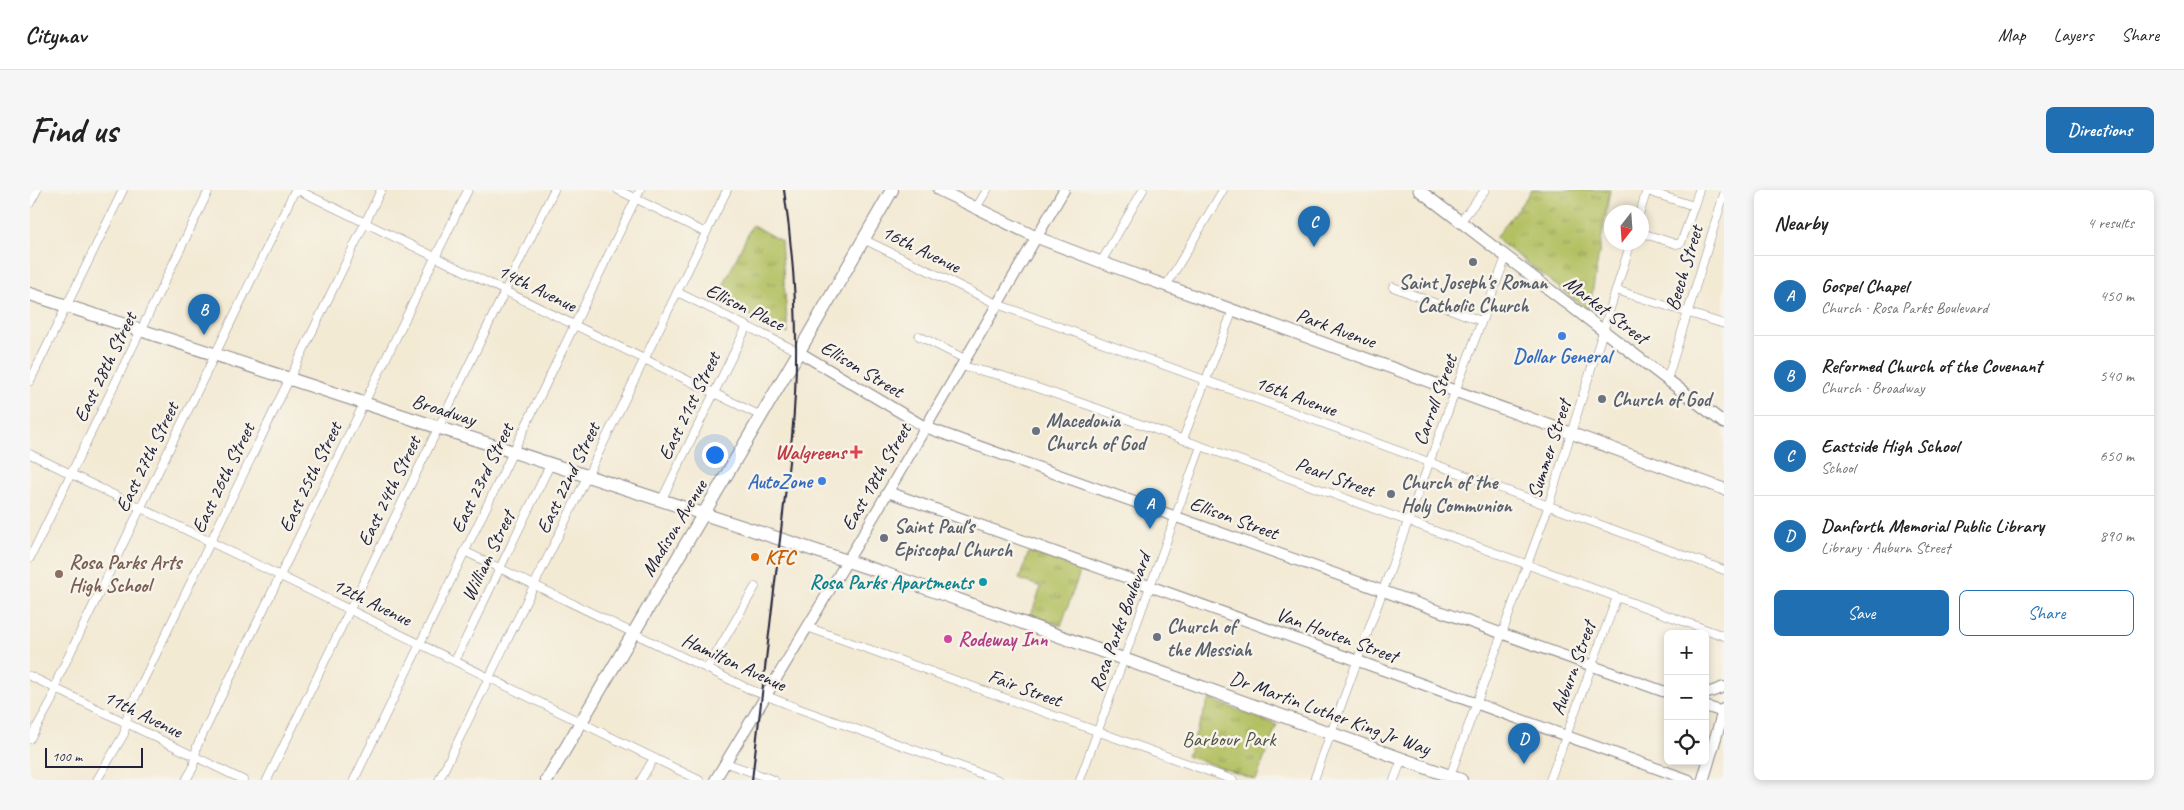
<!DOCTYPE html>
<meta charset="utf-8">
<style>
:root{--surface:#fff;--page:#f6f6f6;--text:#222;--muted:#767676;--line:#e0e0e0;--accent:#1f6fb2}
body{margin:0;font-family:Caveat,sans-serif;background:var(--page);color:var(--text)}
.controls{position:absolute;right:15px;bottom:15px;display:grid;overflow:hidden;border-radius:8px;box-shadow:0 2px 8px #0003}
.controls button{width:45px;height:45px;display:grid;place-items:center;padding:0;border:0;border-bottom:1px solid var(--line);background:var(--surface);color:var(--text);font:25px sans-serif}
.compass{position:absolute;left:1574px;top:15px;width:45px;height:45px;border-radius:50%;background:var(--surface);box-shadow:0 2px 8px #0003;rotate:197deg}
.scale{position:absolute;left:15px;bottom:12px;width:98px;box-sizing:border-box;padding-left:5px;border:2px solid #22223b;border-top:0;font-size:14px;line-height:18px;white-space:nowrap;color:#22223b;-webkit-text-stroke:4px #f7f3e8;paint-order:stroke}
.you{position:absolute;left:684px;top:264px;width:18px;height:18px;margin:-12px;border:4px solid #fff;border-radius:50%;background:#1a73e8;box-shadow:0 0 0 8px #1a73e833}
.badge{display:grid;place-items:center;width:32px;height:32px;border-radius:50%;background:var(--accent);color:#fff;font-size:16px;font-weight:700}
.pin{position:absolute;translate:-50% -41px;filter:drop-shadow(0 1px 2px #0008)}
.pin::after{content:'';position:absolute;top:26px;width:18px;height:15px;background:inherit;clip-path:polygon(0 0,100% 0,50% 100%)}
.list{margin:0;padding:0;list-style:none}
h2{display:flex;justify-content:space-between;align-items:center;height:65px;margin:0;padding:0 20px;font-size:21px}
h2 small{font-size:16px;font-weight:400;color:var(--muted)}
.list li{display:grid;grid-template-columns:32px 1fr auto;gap:15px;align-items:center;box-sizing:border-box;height:80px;padding:0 20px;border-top:1px solid var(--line)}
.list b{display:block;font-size:19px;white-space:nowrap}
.list p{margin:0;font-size:16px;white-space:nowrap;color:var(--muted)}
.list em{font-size:16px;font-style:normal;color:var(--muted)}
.actions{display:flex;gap:10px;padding:15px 20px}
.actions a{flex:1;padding:11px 0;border:1px solid var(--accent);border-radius:8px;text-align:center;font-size:18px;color:var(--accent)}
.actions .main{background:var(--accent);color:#fff}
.icon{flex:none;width:28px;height:28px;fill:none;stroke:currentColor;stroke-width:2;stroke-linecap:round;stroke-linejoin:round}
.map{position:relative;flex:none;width:1694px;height:590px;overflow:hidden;border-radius:8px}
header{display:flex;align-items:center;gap:30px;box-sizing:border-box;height:70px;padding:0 25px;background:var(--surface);border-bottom:1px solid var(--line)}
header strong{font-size:24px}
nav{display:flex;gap:28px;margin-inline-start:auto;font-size:18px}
.intro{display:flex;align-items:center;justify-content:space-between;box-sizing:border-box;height:120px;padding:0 30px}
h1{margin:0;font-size:35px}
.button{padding:12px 22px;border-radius:8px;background:var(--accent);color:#fff;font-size:18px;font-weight:700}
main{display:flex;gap:30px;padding:0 30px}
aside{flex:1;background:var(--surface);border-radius:8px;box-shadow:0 2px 8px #0003}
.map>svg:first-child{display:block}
.grass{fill:url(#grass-tufts);stroke:#6b724f}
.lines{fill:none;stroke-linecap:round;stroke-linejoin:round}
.minor-casing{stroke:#8a8688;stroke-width:9}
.tertiary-casing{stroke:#8a8688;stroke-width:12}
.secondary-casing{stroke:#8a8688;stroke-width:13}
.primary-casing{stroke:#8a8688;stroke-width:14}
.minor{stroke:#fff;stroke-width:8}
.tertiary{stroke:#fff;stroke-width:10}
.secondary{stroke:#fff;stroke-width:11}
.primary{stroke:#fff;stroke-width:12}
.rail{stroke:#22223b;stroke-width:2}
.worship-dot{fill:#6b7280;stroke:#f7f3e8;stroke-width:2}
.shop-dot{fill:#3f7fe0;stroke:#f7f3e8;stroke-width:2}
.health-dot{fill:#e0444e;stroke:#f7f3e8;stroke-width:2}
.food-dot{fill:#e8710a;stroke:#f7f3e8;stroke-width:2}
.education-dot{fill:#8d6e63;stroke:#f7f3e8;stroke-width:2}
.culture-dot{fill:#0f9aa8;stroke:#f7f3e8;stroke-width:2}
.hotel-dot{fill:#d1479c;stroke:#f7f3e8;stroke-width:2}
.labels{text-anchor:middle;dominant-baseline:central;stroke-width:5;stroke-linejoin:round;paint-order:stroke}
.street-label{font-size:20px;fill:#22223b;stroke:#f7f3e8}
.worship-label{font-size:20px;font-weight:bold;fill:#5b616d;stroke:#f7f3e8;text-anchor:start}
.shop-label{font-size:20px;font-weight:bold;fill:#366cbe;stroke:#f7f3e8}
.health-label{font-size:20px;font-weight:bold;fill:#be3a42;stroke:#f7f3e8;text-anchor:end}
.food-label{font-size:20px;font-weight:bold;fill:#c56008;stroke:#f7f3e8;text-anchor:start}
.education-label{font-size:20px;font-weight:bold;fill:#785e54;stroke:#f7f3e8;text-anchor:start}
.culture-label{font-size:20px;font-weight:bold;fill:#0d838f;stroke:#f7f3e8;text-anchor:end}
.hotel-label{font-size:20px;font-weight:bold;fill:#b23c85;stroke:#f7f3e8;text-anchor:start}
.park-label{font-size:20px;fill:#4e5247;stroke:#f7f3e8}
</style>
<header>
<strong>Citynav</strong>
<nav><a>Map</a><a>Layers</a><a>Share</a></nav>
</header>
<div class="intro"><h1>Find us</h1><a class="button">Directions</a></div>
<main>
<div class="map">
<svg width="1694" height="590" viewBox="0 0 1694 590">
<defs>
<pattern id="grass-tufts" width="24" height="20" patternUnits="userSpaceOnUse" patternTransform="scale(1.25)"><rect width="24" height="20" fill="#b4c163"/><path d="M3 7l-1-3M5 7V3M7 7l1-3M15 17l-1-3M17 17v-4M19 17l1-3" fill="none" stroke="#929c53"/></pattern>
</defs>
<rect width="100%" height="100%" fill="#f7f3e8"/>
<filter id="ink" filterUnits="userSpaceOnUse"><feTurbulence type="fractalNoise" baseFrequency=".02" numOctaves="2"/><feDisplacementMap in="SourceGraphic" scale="10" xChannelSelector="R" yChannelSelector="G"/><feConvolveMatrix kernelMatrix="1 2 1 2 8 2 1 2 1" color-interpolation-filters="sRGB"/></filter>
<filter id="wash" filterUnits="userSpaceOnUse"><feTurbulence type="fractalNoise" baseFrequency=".0096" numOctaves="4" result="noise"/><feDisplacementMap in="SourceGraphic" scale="20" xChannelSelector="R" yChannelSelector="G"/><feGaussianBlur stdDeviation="1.12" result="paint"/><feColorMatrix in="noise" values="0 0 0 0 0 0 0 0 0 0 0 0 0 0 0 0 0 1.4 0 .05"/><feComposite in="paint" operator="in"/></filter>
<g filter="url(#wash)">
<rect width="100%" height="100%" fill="#f3ead4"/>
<!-- grass -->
<path class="grass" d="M1502 0H1580L1559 121 1465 48Z
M722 35 751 51 758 144 687 109Z
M999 362 1051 379 1031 436 1001 425 1011 397 989 389Z
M1179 509 1247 535 1226 590 1157 566Z"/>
</g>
<g filter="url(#ink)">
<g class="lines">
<!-- minor casing -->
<g class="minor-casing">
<path id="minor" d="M268 0 731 226
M588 0 676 43
M0 13 7 0
M1664 16 1669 0
M946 18 957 0
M1610 22 1617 0
M1430 32 1455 0
M1612 43 1646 54 1651 53 1664 16 1617 1
M833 49 967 114 1694 380
M1071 72 1113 0
M1136 96 1193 0
M1363 97 1451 131
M1586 100 1694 134
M647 102 769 162
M889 146 935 169
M931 176 973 186 1066 218 1694 446
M1637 190 1694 4
M0 191 93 0
M1153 249 1203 120
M0 264 669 590
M631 311 717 136
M434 361 719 499 767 518 969 590
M0 368 179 0
M777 437 1203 590
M425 471 520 275
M677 479 725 397
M0 486 213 590
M0 549 22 510 28 488 265 0
M696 573 744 590
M1420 586 1516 323 1601 52
M67 590 94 544 98 522 351 0
M156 590 163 578 167 556 438 0
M237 590 524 0
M324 590 610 0
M409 590 697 0
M611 590 624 568
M1050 590 1171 256
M1284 590 1425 202 1476 67
M1364 590 1372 569
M1520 590 1587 407"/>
</g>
<!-- tertiary casing -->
<g class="tertiary-casing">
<path id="tertiary" d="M769 162 895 237 1638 503
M858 302 1659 590
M1675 504 1694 497
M1675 516 1693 522
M685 590 831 348 1034 0"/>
</g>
<!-- secondary casing -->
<g class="secondary-casing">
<path id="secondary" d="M909 0 1006 47 1071 72 1694 299
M1389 0 1694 233
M1673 590 1694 519"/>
</g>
<!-- primary casing -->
<g class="primary-casing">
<path id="primary" d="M0 104 851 382 1431 590
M517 590 767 165 862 0"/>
</g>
<!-- minor -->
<use href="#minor" class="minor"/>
<!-- tertiary -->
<use href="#tertiary" class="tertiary"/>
<!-- secondary -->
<use href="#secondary" class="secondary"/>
<!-- primary -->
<use href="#primary" class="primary"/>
<!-- rail -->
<path class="rail" d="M722 590 762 246C770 163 766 82 754 0"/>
</g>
</g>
<!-- markers -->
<g class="worship-dot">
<circle cx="1443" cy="72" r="5"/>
<circle cx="1572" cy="209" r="5"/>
<circle cx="1006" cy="241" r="5"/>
<circle cx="1361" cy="304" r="5"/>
<circle cx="854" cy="348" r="5"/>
<circle cx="1127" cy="447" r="5"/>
</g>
<g class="shop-dot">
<circle cx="1532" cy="146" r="5"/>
<circle cx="792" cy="291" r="5"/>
</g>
<path class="health-dot" d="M823.5 254.5h5v5h5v5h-5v5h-5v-5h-5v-5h5z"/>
<circle class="food-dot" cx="725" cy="367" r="5"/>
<circle class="education-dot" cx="29" cy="384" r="5"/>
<circle class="culture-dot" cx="953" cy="392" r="5"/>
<circle class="hotel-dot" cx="918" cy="449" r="5"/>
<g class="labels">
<!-- street labels -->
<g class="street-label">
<text transform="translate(891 59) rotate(26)">16th Avenue</text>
<text transform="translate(1654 78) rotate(-73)">Beech Street</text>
<text transform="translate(507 98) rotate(26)">14th Avenue</text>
<text transform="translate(715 117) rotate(26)">Ellison Place</text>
<text transform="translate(1576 120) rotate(37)">Market Street</text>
<text transform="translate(1306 138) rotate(20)">Park Avenue</text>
<text transform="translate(75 177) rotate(-64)">East 28th Street</text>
<text transform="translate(832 179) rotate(31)">Ellison Street</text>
<text transform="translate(1266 206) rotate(20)">16th Avenue</text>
<text transform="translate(1405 210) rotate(-70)">Carroll Street</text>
<text transform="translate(659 216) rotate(-64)">East 21st Street</text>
<text transform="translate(414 220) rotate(18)">Broadway</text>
<text transform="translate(1519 259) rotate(-72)">Summer Street</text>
<text transform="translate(117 267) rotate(-64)">East 27th Street</text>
<text transform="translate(280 287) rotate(-64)">East 25th Street</text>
<text transform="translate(846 287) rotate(-60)">East 18th Street</text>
<text transform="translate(1305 287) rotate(20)">Pearl Street</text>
<text transform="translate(193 288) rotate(-64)">East 26th Street</text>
<text transform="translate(452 288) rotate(-64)">East 23rd Street</text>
<text transform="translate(538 288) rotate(-64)">East 22nd Street</text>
<text transform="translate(359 301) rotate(-64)">East 24th Street</text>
<text transform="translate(1204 328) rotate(20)">Ellison Street</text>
<text transform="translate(644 338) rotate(-59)">Madison Avenue</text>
<text transform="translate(458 366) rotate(-64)">William Street</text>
<text transform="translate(342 412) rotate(26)">12th Avenue</text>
<text transform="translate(1090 432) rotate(-70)">Rosa Parks Boulevard</text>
<text transform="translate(1307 445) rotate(20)">Van Houten Street</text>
<text transform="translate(704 472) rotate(25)">Hamilton Avenue</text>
<text transform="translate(1543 478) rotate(-70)">Auburn Street</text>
<text transform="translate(995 498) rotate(20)">Fair Street</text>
<text transform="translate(1300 523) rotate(20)">Dr Martin Luther King Jr Way</text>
<text transform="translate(113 524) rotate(26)">11th Avenue</text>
</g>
<!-- worship labels -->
<g class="worship-label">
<text x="1443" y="92" text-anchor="middle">Saint Joseph's Roman<tspan x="1443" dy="23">Catholic Church</tspan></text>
<text x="1582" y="209">Church of God</text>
<text x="1016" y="230">Macedonia<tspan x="1016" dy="23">Church of God</tspan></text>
<text x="1371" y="292">Church of the<tspan x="1371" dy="23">Holy Communion</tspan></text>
<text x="864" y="336">Saint Paul's<tspan x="864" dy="23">Episcopal Church</tspan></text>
<text x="1137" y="436">Church of<tspan x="1137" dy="23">the Messiah</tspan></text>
</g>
<!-- shop labels -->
<g class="shop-label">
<text x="1532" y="166">Dollar General</text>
<text x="782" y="291" text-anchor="end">AutoZone</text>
</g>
<!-- health labels -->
<g class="health-label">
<text x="816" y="262">Walgreens</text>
</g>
<!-- food labels -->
<g class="food-label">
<text x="735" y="367">KFC</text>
</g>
<!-- education labels -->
<g class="education-label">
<text x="39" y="372">Rosa Parks Arts<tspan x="39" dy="23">High School</tspan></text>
</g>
<!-- culture labels -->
<g class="culture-label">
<text x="943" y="392">Rosa Parks Apartments</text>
</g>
<!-- hotel labels -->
<g class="hotel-label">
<text x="928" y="449">Rodeway Inn</text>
</g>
<!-- park labels -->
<g class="park-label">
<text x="1199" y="549">Barbour Park</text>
</g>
</g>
</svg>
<div class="controls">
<button>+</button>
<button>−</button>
<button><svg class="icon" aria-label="locate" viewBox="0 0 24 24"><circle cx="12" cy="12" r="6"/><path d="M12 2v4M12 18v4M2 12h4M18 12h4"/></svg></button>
</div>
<svg class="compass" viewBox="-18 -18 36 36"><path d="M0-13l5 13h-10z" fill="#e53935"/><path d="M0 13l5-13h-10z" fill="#767676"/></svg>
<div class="scale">100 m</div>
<div class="you"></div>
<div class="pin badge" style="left:1120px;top:339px">A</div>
<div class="pin badge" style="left:174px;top:145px">B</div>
<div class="pin badge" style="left:1284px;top:57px">C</div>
<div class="pin badge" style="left:1494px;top:574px">D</div>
</div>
<aside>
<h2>Nearby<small>4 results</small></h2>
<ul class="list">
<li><span class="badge">A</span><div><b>Gospel Chapel</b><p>Church · Rosa Parks Boulevard</p></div><em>450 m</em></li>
<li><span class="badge">B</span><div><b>Reformed Church of the Covenant</b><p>Church · Broadway</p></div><em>540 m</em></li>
<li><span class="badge">C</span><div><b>Eastside High School</b><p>School</p></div><em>650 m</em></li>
<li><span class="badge">D</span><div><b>Danforth Memorial Public Library</b><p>Library · Auburn Street</p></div><em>890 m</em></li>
</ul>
<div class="actions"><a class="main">Save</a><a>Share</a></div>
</aside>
</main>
